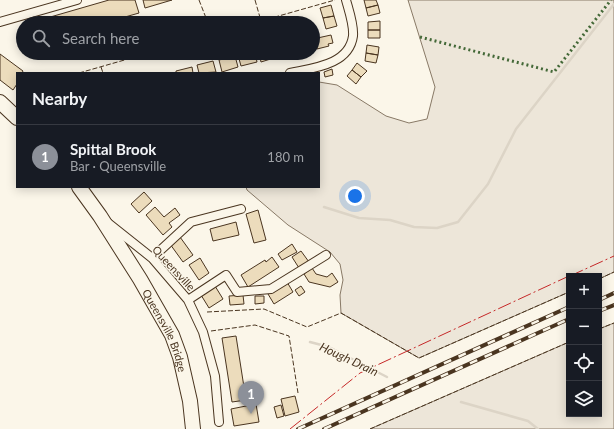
<!DOCTYPE html>
<meta charset="utf-8">
<style>
:root{--surface:#171b24;--page:#242831;--text:#f1f3f6;--muted:#9ea1a6;--line:#363941;--accent:#8c9099}
body{margin:0;font-family:Lato,sans-serif;background:var(--page);color:var(--text)}
.controls{position:absolute;right:12px;bottom:12px;display:grid;overflow:hidden;border-radius:0px;box-shadow:0 2px 10px #0003}
.controls button{width:36px;height:36px;display:grid;place-items:center;padding:0;border:0;border-bottom:1px solid var(--line);background:var(--surface);color:var(--text);font:20px sans-serif}
.you{position:absolute;left:355px;top:196px;width:14px;height:14px;margin:-10px;border:3px solid #fff;border-radius:50%;background:#1a73e8;box-shadow:0 0 0 6px #1a73e833}
.badge{display:grid;place-items:center;width:26px;height:26px;border-radius:50%;background:var(--accent);color:#fff;font-size:13px;font-weight:700}
.pin{position:absolute;translate:-50% -33px;filter:drop-shadow(0 1px 2px #0008)}
.pin::after{content:'';position:absolute;top:21px;width:14px;height:12px;background:inherit;clip-path:polygon(0 0,100% 0,50% 100%)}
.list{margin:0;padding:0;list-style:none}
h2{display:flex;justify-content:space-between;align-items:center;height:52px;margin:0;padding:0 16px;font-size:17px}
h2 small{font-size:13px;font-weight:400;color:var(--muted)}
.list li{display:grid;grid-template-columns:26px 1fr auto;gap:12px;align-items:center;box-sizing:border-box;height:64px;padding:0 16px;border-top:1px solid var(--line)}
.list b{display:block;font-size:15px;white-space:nowrap}
.list p{margin:0;font-size:13px;white-space:nowrap;color:var(--muted)}
.list em{font-size:13px;font-style:normal;color:var(--muted)}
.icon{flex:none;width:22px;height:22px;fill:none;stroke:currentColor;stroke-width:2;stroke-linecap:round;stroke-linejoin:round}
.map{position:relative;flex:none;width:614px;height:429px;overflow:hidden}
.search{position:absolute;background:var(--surface);box-shadow:0 2px 10px #0003;left:16px;top:16px;width:304px;height:44px;display:flex;align-items:center;gap:10px;box-sizing:border-box;padding:0 14px;border-radius:22px;color:var(--muted);font-size:15px}
.panel{position:absolute;background:var(--surface);box-shadow:0 2px 10px #0003;left:16px;top:72px;width:304px;height:116px;border-radius:0px}
.map>svg:first-child{display:block}
.green{fill:#ede6d9;stroke:#887966}
.lines{fill:none;stroke-linecap:round;stroke-linejoin:round}
.stream{stroke:#dcd4c6;stroke-width:2.5}
.building{fill:#ecdcbc;stroke:#4a3520}
.minor-casing{stroke:#4a3520;stroke-width:10}
.trunk-casing{stroke:#4a3520;stroke-width:16}
.minor{stroke:#fbf6e9;stroke-width:8}
.trunk{stroke:#fbf6e9;stroke-width:14}
.rail-casing{stroke:#4a3520;stroke-width:4}
.rail{stroke:#fbf6e9;stroke-width:2.5;stroke-dasharray:8;stroke-linecap:butt}
.hedge{stroke:#436837;stroke-width:3;stroke-dasharray:2 3;stroke-linecap:butt}
.fence{stroke:#4a3520;stroke-width:1;stroke-dasharray:5 2;stroke-linecap:butt}
.power{stroke:#c62828;stroke-width:1;stroke-dasharray:14 3 2 3;stroke-linecap:butt}
.labels{text-anchor:middle;dominant-baseline:central;stroke-width:3;stroke-linejoin:round;paint-order:stroke}
.street-label{font-size:11px;fill:#4a3520;stroke:#fbf6e9}
.water-label{font-size:12px;font-style:italic;fill:#4a3520;stroke:#fbf6e9}
</style>
<div class="map">
<svg width="614" height="429" viewBox="0 0 614 429">
<rect width="100%" height="100%" fill="#fbf6e9"/>
<!-- green -->
<path class="green" d="M408 0H614V272L599 279V276H569V292L419 358 341 313 340 295 343 280 340 264 330 252 288 225 247 190 246 187H319V82L337 85 386 116 409 123 427 119 435 87Z
M614 323V429H370L569 342V414H599V329Z"/>
<g class="lines">
<!-- stream -->
<path class="stream" d="M324 207 359 218 390 220 414 227 437 228 458 222 488 184 516 129 614 4
M310 342 329 347 387 377
M461 402 528 421 538 429"/>
</g>
<!-- building -->
<path class="building" d="M109 0H135L139 13 104 23H34L33 22Z
M143 0H172L145 8Z
M364 0H376L378 5 366 8Z
M331 5 334 16 323 18 320 8Z
M378 5 380 13 368 16 366 8Z
M334 16 337 26 326 29 323 18Z
M380 21V30H368V22Z
M368 30H380V38H368Z
M331 35 333 43 328 44 329 46 317 49V47L313 48V39Z
M367 45 379 47 378 55 366 53Z
M244 53H255L257 62 241 66 238 55Z
M259 53H276L277 57 261 62Z
M366 53 378 55 376 63 365 61Z
M0 54 23 71 22 73H17V84L13 90 0 80Z
M235 56 238 67 222 72 219 60Z
M213 61 216 72 199 73 197 65Z
M357 63 367 71 361 77 352 70Z
M192 67 193 73H176V71Z
M332 69 333 75 325 77 324 72Z
M352 70 361 77 356 84 347 76Z
M144 192 152 201 139 213 131 204Z
M155 207 164 217 175 208 180 215 169 223 172 227 163 235 146 215Z
M258 210 266 240 254 243 246 214Z
M236 222 239 235 213 241 210 229Z
M180 237 193 255 183 262 170 244Z
M292 244 297 252 282 260 278 254Z
M301 251 309 262 299 268 292 257Z
M272 257 279 267 248 287 241 275 265 260 266 262Z
M200 258 209 273 199 280 189 265Z
M312 268 316 274 327 277 332 273 338 282 330 287 309 282 304 274Z
M287 282 293 292 274 304 268 294Z
M215 286 223 299 209 308 201 295Z
M301 286 305 292 299 296 295 290Z
M243 295 244 304 230 305 229 296Z
M255 296H264V303L255 304Z
M236 336 246 400 232 402 222 338Z
M295 396 299 412 285 416 281 399Z
M256 404 259 422 234 426 231 409Z
M281 405 284 416 277 418 274 407Z"/>
<g class="lines">
<!-- minor casing -->
<g class="minor-casing">
<path id="minor" d="M0 22 77 0
M290 73C313 68 349 65 353 36 354 25 349 11 346 0
M108 223 152 258 188 300 203 332 215 376 219 422
M152 258 191 222 241 209
M188 300 226 275 237 292 271 289 326 255"/>
</g>
<!-- trunk casing -->
<g class="trunk-casing">
<g id="trunk">
<path d="M0 102 17 118"/>
<path id="s1" d="M79 187 100 216 140 279 172 335 180 357 190 401 193 429"/>
</g>
</g>
<!-- minor -->
<use href="#minor" class="minor"/>
<!-- trunk -->
<use href="#trunk" class="trunk"/>
<!-- rail casing -->
<g class="rail-casing">
<path id="rail" d="M599 300 614 293
M599 311 614 305
M298 429 569 307
M324 429 569 319"/>
</g>
<!-- rail -->
<use href="#rail" class="rail"/>
<!-- hedge -->
<path class="hedge" d="M420 37 554 72 611 0"/>
<!-- fence -->
<path class="fence" d="M199 0 208 23
M255 0 261 21
M254 23 335 0
M101 67 103 73
M79 73 149 53
M599 279 614 272
M207 312 264 309 307 327 341 313 419 358 569 292
M599 329 614 323
M211 331 255 325 289 336 298 393
M370 429 569 342"/>
<!-- power -->
<path class="power" d="M570 276 614 256
M290 429 360 373 569 276"/>
</g>
<g class="labels">
<!-- street labels -->
<g class="street-label">
<text transform="translate(174 268) rotate(47)">Queensville</text>
<text stroke="none"><textPath href="#s1" startOffset="168">Queensville Bridge</textPath></text>
</g>
<!-- water labels -->
<g class="water-label">
<text transform="translate(349 359) rotate(25)">Hough Drain</text>
</g>
</g>
</svg>
<div class="controls">
<button>+</button>
<button>−</button>
<button><svg class="icon" aria-label="locate" viewBox="0 0 24 24"><circle cx="12" cy="12" r="6"/><path d="M12 2v4M12 18v4M2 12h4M18 12h4"/></svg></button>
<button><svg class="icon" aria-label="layers" viewBox="0 0 24 24"><path d="M12 4l9 5-9 5-9-5zM3 14l9 5 9-5"/></svg></button>
</div>
<div class="you"></div>
<div class="pin badge" style="left:251px;top:414px">1</div>
<div class="search"><svg class="icon" aria-label="search" viewBox="0 0 24 24"><circle cx="10" cy="10" r="6"/><path d="M15 15l6 6"/></svg>Search here</div>
<section class="panel">
<h2>Nearby<small></small></h2>
<ul class="list">
<li><span class="badge">1</span><div><b>Spittal Brook</b><p>Bar · Queensville</p></div><em>180 m</em></li>
</ul>
</section>
</div>
